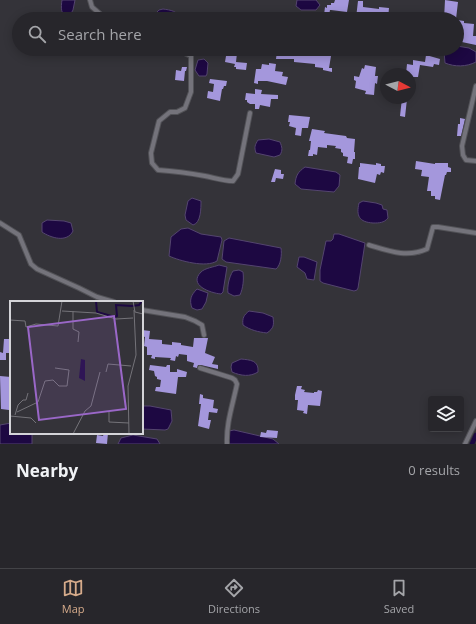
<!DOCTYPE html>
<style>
:root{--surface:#27262b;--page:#2f2e33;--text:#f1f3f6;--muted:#a4a5a9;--line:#434347;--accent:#d6ab8b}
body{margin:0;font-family:"Open Sans",sans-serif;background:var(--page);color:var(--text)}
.controls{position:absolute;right:12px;bottom:12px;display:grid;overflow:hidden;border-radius:4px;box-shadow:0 2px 10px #0003}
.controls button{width:36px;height:36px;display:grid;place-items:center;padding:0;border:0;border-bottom:1px solid var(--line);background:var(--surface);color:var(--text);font:20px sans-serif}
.compass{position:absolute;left:380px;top:68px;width:36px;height:36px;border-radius:50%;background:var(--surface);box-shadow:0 2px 10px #0003;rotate:97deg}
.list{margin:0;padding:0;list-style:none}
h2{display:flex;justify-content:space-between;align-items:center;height:52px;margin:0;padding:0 16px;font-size:17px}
h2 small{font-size:13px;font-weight:400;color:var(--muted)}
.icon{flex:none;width:22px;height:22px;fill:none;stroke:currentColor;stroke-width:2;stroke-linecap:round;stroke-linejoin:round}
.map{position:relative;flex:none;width:476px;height:444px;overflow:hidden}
.search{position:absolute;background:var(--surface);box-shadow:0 2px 10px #0003;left:12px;right:12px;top:12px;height:44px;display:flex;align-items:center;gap:10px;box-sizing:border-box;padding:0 14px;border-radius:22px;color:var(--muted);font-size:15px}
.sheet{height:124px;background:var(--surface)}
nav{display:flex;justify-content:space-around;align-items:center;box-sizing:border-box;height:56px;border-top:1px solid var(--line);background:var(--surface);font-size:11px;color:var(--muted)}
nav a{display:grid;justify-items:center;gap:2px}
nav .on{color:var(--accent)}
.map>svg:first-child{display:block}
.water{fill:#1d0842;stroke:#54456f}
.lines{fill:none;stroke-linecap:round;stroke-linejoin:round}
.canal{stroke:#1d0842;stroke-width:4.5}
.building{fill:#a497dc}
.minor-casing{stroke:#525257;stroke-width:6}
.minor{stroke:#74737b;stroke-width:4}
.inset-river{fill:none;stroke:#1d0842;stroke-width:2}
.inset-road{fill:none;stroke:#747379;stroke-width:1}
.view{fill:#9a67c8;fill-opacity:0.15;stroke:#9a67c8;stroke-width:2}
.inset-edge{fill:none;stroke:#d4d4d8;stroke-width:2}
</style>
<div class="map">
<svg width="476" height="444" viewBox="0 0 476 444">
<rect width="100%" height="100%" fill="#343339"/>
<!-- water -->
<path class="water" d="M62 0H75L73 10 69 17C60 16 61 7 62 0Z
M297 0H316L320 5 316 10H301L296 6Z
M163 9C170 10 179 11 179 19H154L156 13 159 10Z
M457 46 469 48 476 52V62C466 67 455 67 445 63L444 51 445 49H457Z
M204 59 208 63 207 74 206 76H199L195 70 198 60Z
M269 139 280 142C282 147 283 150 280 155L274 157 256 153C254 147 255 145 258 140Z
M305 167 336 172 340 175 339 186 334 192 301 189 295 184C296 175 298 172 305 167Z
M192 198 201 201C201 208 201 223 193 225L186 220 185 215 188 201Z
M363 201 376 203 382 205 383 209 387 210 388 218C384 223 379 223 373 223 359 222 356 216 359 203Z
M47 220 64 221 71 223 73 231C67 243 51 238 42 232V223Z
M188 228 201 234 221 237 222 240 217 261C206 268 180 261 169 256L171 237 181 229Z
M334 234H339L365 243 358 288 357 290 354 291 323 283 320 281V270L326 241H331L333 239Z
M229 238 281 248C282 254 281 265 276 269L226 262 222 259 224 241Z
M299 257H304L317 262 314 280 307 279 305 273 297 267Z
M219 265 227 267 223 292 221 294C210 293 188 285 201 272 205 268 214 267 219 265Z
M239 270 243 272C244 280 243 288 240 295L234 296 228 293C227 287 229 277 233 271Z
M197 289 208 293 206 302 202 309 197 310 192 308C189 300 191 295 197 289Z
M249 311 263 313 273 317C274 325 274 328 267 333 258 332 250 330 243 325 242 318 244 315 249 311Z
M241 359C250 360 259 360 258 372 250 377 241 376 232 372L231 367 232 363Z
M142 406H150L171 410 172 421 168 429 165 430 142 429Z
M11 423V433H32V444H0V425Z
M234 430 273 439 279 444H228L229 431Z
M133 435 157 439 160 444H118L121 438Z"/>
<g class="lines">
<!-- canal -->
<path class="canal" d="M472 444 476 435"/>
</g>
<!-- building -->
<path class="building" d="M335 0H349L347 12 331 10H330L329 15H324L325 7 327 8V5H331V3H334Z
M445 0 458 2 456 19H444Z
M358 1H363V7L379 9V7L389 8 388 19H359L356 18Z
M457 20 464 21V23L474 24 473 36H476V45L457 41Z
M229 49H239L238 53H237L236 62 247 63 246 70 236 69V67H234L235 64 225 62 226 56H228Z
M283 49 328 50V51L333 52 332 56H331L329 68H332V72L323 70V68L315 67V64L294 62V59H276L277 51 283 52Z
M426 55 440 59 439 65 434 64 433 67 420 65 418 77H410V74H406L407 64 413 65V60L425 62Z
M269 63 276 64 275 71 283 72 282 76 288 77 286 85 267 81H258V84L254 83 256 69H261L262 64 269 65Z
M365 65 376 67 375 76H378L377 84 375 83 374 95 365 94 366 91 355 88 356 81 354 80V76L359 77 362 68 364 69Z
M182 67H187L186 71H185L184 81 175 80 176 70 181 71Z
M210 79 227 81 226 86H224L223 89H222L220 101 207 98 208 91 213 92 214 84 209 83Z
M255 89 262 90 261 94 278 95V99H271L270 107 260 105 259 109H255V104H250L247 102V100H245L246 93 255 94Z
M402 98 407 99 405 117 400 116Z
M289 115 310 117 308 128H302L301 136 295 135 296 128 289 126 290 122H288Z
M460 118 465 119 461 136H457L458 124H460Z
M312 129 325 131 324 133 346 136 347 138 355 139 354 152H355V159H353L352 164 347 163 348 157 343 156V153L341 152V149L335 148 336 146 327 145V148L318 147 317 155 313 154V156H308L309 150H310L311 141H309Z
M416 161 435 164V163H448V167L451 168V172H447L446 175H445L440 200 435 199V196H431V191H427L429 177 421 176 422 170 415 169Z
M360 163 376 165V163L381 164V166H385L384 173 381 172 380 175 377 174 375 183 358 179 359 167H360Z
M275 169 281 170V174H284L283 179 276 178 275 182H271Z
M142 330 150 331 149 339 162 340V344L172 345V342L181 343V345L193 347 194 338H208L205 353 215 357 212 364 218 365V369L201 365H198L197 368 193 367 194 363 187 361V355L179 354 178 357 176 356 175 361 170 360 171 358 155 357V359L151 358 152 355H147V347L144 346 145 337 142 336Z
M4 339H11V353H6V360H0V352L3 353Z
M150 365 166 367 167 365H170V372H177V369L187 372 186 377H178L176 394 155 391 156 387H160L161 380 157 379V377L155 376 154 371 149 370Z
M0 376 11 377V392H10L9 400H11L9 410 1 409Z
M297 386H302L301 389 305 390 304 392 314 393V392H317L318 390 322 391 320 406 308 405 307 414 303 413 304 411 297 410 298 400H295V395Z
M200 394 203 395V398L214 400 213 408 218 409 217 413 209 412 208 420H211L209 429 198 426 201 404H199Z
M267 430 278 431 277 438 260 437 261 432 266 433Z
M104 433H108L107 444 96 443 97 435 103 436Z"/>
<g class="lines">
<!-- minor casing -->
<g class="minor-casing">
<path id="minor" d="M90 0 92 7 106 19
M176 49 191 56V92L185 108 177 112H170L159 121 151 153 152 163 158 170C174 171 189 173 205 176 215 178 223 181 233 181L238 174 250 113
M476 86 462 146 463 155 466 160 476 161
M0 223 19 235 31 264 37 269 79 288 97 297 114 302
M369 245C389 251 407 258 427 249L433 227H438L476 233
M142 310 185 317 195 321 202 325 204 335
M200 368 232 378 235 380 237 384C233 404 226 423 227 444
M465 444 476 421"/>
</g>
<!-- minor -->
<use href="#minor" class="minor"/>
</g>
<!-- overview -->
<g transform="translate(10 301)">
<rect width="133" height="133" fill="#343339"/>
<path d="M71 58 75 59V80L69 77Z" fill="#1d0842"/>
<path class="inset-river" d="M86 0 87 11 105 16 107 15 106 4 122 5M122 5 129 4 132 0"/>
<path class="inset-road" d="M123 0 125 11 133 13M52 10 86 12 106 18 123 17M63 10V28L69 31 68 41M0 19 15 20 16 26 26 23 48 25 52 0M96 71 98 63 121 65M7 111 28 101 35 80 43 79 49 85H57L59 69 45 67M99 111V121L119 122M5 114 8 104 13 99H16L18 92M0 115 21 117 26 122M63 133 75 110 81 105 90 71M119 133 118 85 126 54 124 9"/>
<path class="view" d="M104 15 116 108 29 119 18 26Z"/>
<rect width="133" height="133" class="inset-edge"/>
</g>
</svg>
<div class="controls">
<button><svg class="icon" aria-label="layers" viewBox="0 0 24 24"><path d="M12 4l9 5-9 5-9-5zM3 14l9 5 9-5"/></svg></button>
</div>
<svg class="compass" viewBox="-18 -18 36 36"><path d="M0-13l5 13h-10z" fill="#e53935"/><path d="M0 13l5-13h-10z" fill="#a4a5a9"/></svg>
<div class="search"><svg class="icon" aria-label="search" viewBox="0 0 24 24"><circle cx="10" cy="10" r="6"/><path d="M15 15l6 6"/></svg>Search here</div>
</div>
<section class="sheet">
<h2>Nearby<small>0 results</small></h2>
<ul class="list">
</ul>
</section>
<nav>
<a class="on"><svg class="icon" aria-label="map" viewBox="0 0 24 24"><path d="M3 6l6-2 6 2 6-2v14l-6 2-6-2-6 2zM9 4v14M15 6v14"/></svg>Map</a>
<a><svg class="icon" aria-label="directions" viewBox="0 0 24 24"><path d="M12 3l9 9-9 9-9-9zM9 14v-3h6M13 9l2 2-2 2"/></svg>Directions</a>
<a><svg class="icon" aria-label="saved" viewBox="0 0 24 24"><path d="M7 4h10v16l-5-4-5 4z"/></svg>Saved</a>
</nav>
